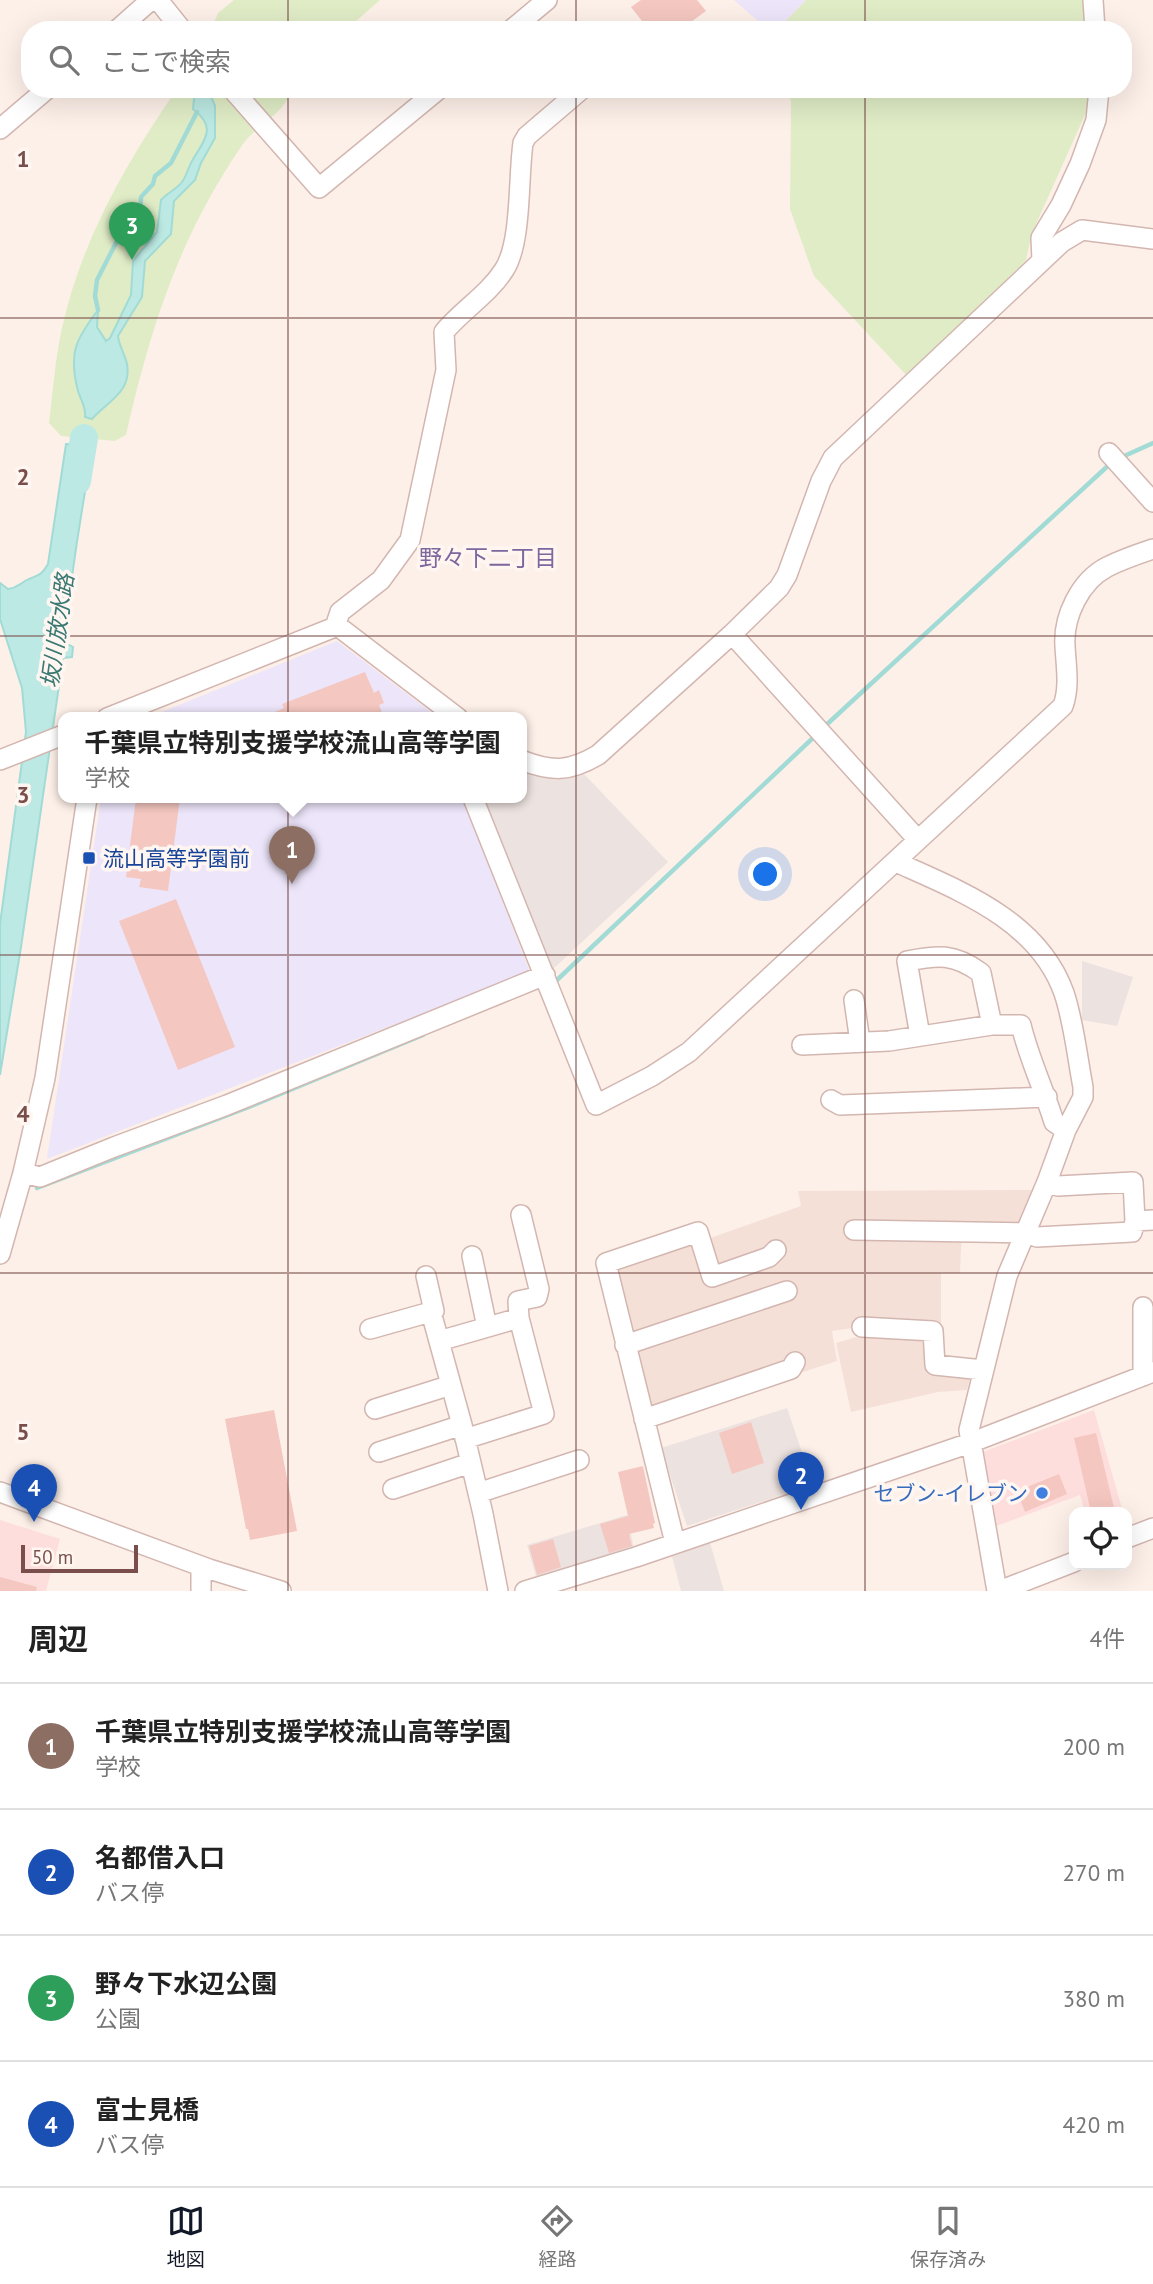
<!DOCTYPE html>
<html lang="ja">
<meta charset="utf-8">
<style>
:root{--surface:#fff;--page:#f6f6f6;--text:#222;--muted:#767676;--line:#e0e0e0;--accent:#111827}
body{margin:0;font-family:"PT Sans","Noto Sans JP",sans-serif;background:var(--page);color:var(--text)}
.controls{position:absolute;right:21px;bottom:21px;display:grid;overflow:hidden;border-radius:14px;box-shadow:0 7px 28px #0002}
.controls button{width:63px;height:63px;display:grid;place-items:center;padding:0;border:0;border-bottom:2px solid var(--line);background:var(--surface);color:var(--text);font:35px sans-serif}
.scale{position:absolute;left:21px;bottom:18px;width:117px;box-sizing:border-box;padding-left:7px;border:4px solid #7a4f4b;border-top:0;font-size:19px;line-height:24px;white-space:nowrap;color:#7a4f4b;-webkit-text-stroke:5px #fff6f1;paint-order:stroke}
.you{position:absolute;left:766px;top:875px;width:24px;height:24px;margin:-18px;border:5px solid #fff;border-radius:50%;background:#1a73e8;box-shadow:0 0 0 10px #1a73e833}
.badge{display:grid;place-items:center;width:46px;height:46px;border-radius:50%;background:var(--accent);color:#fff;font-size:23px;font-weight:700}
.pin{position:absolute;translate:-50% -58px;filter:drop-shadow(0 2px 4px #0008)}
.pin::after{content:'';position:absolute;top:37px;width:24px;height:21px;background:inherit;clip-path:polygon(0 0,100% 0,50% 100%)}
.popup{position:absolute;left:58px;top:712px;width:469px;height:91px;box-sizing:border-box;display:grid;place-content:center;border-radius:14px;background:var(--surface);filter:drop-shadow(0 2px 5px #0005);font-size:23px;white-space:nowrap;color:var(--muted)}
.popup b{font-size:26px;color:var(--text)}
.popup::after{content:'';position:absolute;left:50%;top:100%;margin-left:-14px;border:14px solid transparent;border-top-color:var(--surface)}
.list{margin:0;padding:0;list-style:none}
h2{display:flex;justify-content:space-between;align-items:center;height:91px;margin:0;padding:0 28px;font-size:30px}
h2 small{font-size:23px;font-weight:400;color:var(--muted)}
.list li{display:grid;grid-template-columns:46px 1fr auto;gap:21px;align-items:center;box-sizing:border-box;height:126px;padding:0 28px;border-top:2px solid var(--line)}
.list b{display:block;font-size:26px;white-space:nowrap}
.list p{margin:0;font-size:23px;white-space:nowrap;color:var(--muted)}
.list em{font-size:23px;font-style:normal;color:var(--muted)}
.icon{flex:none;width:38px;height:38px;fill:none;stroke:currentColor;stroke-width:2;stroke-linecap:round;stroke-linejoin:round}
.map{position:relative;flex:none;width:1153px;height:1591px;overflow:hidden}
.search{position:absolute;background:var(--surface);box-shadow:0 7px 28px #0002;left:21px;right:21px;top:21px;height:77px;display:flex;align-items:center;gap:18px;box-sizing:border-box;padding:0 24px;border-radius:28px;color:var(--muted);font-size:26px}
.sheet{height:595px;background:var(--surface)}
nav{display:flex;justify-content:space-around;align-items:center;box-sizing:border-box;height:98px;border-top:2px solid var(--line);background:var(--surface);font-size:19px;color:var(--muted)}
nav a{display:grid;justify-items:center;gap:4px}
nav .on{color:var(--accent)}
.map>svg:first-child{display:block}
.residential{fill:#f5e0d7}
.commercial{fill:#fededd}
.industrial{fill:#ece2df}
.education{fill:#ede5fa}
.green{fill:#e0ecc6}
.water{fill:#bce9e3;stroke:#a2dbd5;stroke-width:2}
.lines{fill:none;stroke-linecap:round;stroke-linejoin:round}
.stream{stroke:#a2dbd5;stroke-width:4.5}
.river{stroke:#bce9e3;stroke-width:28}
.building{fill:#f4c7c0}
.minor-casing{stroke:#d3b6b0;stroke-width:22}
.minor{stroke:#fff;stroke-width:19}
.grid{fill:none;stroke:#7a4f4b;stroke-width:2;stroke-opacity:0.55}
.transit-dot{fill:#1a4fb4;stroke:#fff6f1;stroke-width:2.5}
.shop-dot{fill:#3f7fe0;stroke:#fff6f1;stroke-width:2.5}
.labels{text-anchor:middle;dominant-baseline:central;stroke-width:7;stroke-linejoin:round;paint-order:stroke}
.transit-label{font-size:21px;fill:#164399;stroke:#fff6f1;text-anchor:start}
.shop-label{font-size:21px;fill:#366cbe;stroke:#fff6f1;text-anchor:end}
.neighbourhood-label{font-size:23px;fill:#7d679c;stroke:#fff6f1}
.water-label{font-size:23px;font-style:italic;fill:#3a7872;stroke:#fff6f1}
.grid-label{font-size:23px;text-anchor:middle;font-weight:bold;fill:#7a4f4b;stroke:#fff6f1;stroke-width:7;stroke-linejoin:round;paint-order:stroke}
</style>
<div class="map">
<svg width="1153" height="1591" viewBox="0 0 1153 1591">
<rect width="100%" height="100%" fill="#fdf0e9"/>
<!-- residential -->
<path class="residential" d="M1035 1190 1022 1224 962 1225 960 1273H941V1324L853 1319V1328L832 1331 837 1361 651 1422 617 1271 801 1206 798 1191Z
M873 1332 927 1340 930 1368 971 1375 967 1390 938 1392 851 1412 836 1343Z"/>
<!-- commercial -->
<path class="commercial" d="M1094 1410 1123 1512H1085L1080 1495 994 1527 980 1453Z
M0 1520 60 1539 46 1591H0Z"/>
<!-- industrial -->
<path class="industrial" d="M521 770 556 780 584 774 668 862 553 969 485 801V798H521Z
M1082 961 1133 977 1117 1026 1082 1020Z
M787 1408 813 1485 687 1526 661 1448Z
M627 1515 634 1549 537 1580 527 1545Z
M710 1543 724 1591H681L672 1556Z"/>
<!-- education -->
<path class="education" d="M734 0H806L777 30H768Z
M337 641 439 718H147Z
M101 798H462L530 972 47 1159Z"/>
<!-- green -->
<path class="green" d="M234 0H380L346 30H211L218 13Z
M806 0H1083L1084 30H777Z
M177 89H293C290 95 286 102 282 107 270 121 253 130 243 144 180 235 150 328 126 435L115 441 61 436 49 423C53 391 55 360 62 328 81 241 127 161 177 89Z
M788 89H1088L1089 106 1032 233 1026 260 975 313 908 377 814 276 790 209 791 101Z"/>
<!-- water -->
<path class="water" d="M195 89H208L215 106V138L201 163 195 180 174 201 171 234 145 261 142 297 118 336C119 346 125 354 127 364 132 392 108 401 92 419L85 417C86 406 81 401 78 391 68 353 76 339 98 310L97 327 106 341 110 338 131 295 133 261 157 232 161 200C167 193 177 189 182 182 187 175 188 168 192 161 204 140 218 128 193 109Z
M66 444 93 446C81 512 71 576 64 642L73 647 72 657 63 658 21 947 0 1075V924L26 732 22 688 0 619V583L8 589C17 588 18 585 25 581 37 574 39 579 48 564Z"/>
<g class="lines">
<!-- stream -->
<path class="stream" d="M98 310 95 296 97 280 119 237 136 225 140 215 141 197 153 184 155 176 171 163 197 112
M1122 457 1153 443
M824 727 1111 463
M551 982 557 980 815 736
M37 1188 249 1107 423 1035"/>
<!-- river -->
<path class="river" d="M77 481 84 438"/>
</g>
<!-- building -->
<path class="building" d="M641 0H697L706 11 680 30H649L631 7Z
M365 672 374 693 379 690 384 703 379 705 384 718H261L284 708 282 704Z
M136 798H180L168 891 139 887 141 879 126 877Z
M176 899 235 1047 178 1070 119 921Z
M274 1410 297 1531 250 1540 248 1529H246L225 1419Z
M751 1422 764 1463 732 1474 719 1433Z
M1096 1433 1115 1512H1091L1074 1438Z
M643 1466 655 1523 653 1524 654 1528 629 1534 632 1546 609 1553 600 1524 628 1516 618 1472Z
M1059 1474 1067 1494 1025 1512 1017 1491Z
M553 1539 561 1567 537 1575 529 1546Z
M0 1577 37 1587 36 1591H0Z"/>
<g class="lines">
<!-- minor casing -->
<g class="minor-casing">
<path id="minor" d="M158 0 182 30
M1093 0 1095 30
M117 30 151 0
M511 30 547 0
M232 89 319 188 439 89
M0 129 47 89
M1042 260 1041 238 1061 205 1080 164 1096 120 1099 89
M1109 453 1153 502
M335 627 340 612 381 580 410 540 446 370 444 332C462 310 488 295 504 270 522 243 518 177 523 143L527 136 582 89
M732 634 918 840
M107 718 335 627H339L458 718
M0 760 63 735
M521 760C552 772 569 772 598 755L732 634 779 588 787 575 821 481 833 458 1062 242 1082 230 1153 239
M473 798 596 1105 652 1076 689 1052 1063 706C1070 687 1066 666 1065 646 1063 617 1080 581 1107 567 1121 560 1138 554 1153 549
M896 862C960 891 1038 920 1064 993 1074 1023 1077 1056 1083 1087V1097L1066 1130 1047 1182 1007 1276 969 1430 997 1591
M854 1000 860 1042
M920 1036 907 961C938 955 954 953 981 973L992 1025
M802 1045 889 1041 992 1025H1021C1029 1059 1044 1089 1054 1122L1066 1130
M831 1100 840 1105 1047 1097
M23 1173 40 1177 114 1147 227 1105 545 975
M1135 1221 1153 1220
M854 1230 1026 1233 1037 1237 1132 1232 1135 1221 1133 1182 1058 1186 1047 1182
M0 1254 23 1173 45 1078 87 798
M472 1256 487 1327
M1143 1307V1376
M431 1312 462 1425 483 1514 498 1591
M862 1327 933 1331 935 1365 983 1370
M370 1329 434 1311 426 1276
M439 1341 519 1318
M625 1345 787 1291
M375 1409 451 1385
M644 1419 791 1369 795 1362
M465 1439 544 1414 519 1318 518 1301 537 1297 539 1289 521 1215
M379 1452 462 1425
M393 1489 470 1463
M0 1492 209 1569 281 1591
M478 1493 579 1460
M1127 1538 1153 1528
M675 1543 606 1263 698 1232 712 1277 769 1257 776 1250
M201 1591V1567
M525 1591 636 1557 970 1443 1153 1372
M999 1591 1074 1562"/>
</g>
<!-- minor -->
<use href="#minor" class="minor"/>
</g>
<!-- grid -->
<path class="grid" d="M288 0V30M576 0V30M865 0V30M288 89V1591M576 89V1591M865 89V1591M0 318H1153M0 636H1153M0 955H1153M0 1273H1153"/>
<!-- markers -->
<rect class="transit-dot" x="82" y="851" width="14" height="14" rx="3.5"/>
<circle class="shop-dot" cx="1042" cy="1493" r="7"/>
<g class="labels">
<!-- transit labels -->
<g class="transit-label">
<text x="103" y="858">流山高等学園前</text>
</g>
<!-- shop labels -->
<g class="shop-label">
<text x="1028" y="1493">セブン-イレブン</text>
</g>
<!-- neighbourhood labels -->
<g class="neighbourhood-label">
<text x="488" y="557">野々下二丁目</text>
</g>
<!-- water labels -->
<g class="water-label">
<text transform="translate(57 631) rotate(-82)">坂川放水路</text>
</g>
</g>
<g class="grid-label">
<text x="23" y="167">1</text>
<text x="23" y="485">2</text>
<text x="23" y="803">3</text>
<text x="23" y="1122">4</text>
<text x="23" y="1440">5</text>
</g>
</svg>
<div class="controls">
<button><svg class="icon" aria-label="locate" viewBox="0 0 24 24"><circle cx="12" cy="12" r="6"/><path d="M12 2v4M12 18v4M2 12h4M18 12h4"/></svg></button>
</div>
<div class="scale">50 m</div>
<div class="you"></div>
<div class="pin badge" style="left:292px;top:884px;background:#8d6e63">1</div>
<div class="popup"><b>千葉県立特別支援学校流山高等学園</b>学校</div>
<div class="pin badge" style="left:801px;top:1510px;background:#1a4fb4">2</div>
<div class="pin badge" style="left:132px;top:260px;background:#2e9e5b">3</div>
<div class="pin badge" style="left:34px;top:1522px;background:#1a4fb4">4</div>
<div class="search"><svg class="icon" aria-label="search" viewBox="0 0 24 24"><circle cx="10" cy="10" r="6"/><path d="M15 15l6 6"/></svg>ここで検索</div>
</div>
<section class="sheet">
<h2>周辺<small>4件</small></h2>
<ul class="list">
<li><span class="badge" style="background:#8d6e63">1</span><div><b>千葉県立特別支援学校流山高等学園</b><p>学校</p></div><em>200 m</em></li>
<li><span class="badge" style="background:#1a4fb4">2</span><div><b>名都借入口</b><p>バス停</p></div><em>270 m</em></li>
<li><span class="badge" style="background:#2e9e5b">3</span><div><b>野々下水辺公園</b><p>公園</p></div><em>380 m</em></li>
<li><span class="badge" style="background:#1a4fb4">4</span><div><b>富士見橋</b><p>バス停</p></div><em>420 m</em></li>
</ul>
</section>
<nav>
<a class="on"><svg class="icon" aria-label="map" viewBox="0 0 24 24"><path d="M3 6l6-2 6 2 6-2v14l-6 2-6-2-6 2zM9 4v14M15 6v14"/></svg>地図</a>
<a><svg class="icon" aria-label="directions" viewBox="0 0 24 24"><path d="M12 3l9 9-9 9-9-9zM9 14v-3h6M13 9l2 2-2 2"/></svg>経路</a>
<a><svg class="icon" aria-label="saved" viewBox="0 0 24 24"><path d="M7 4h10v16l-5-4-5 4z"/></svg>保存済み</a>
</nav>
